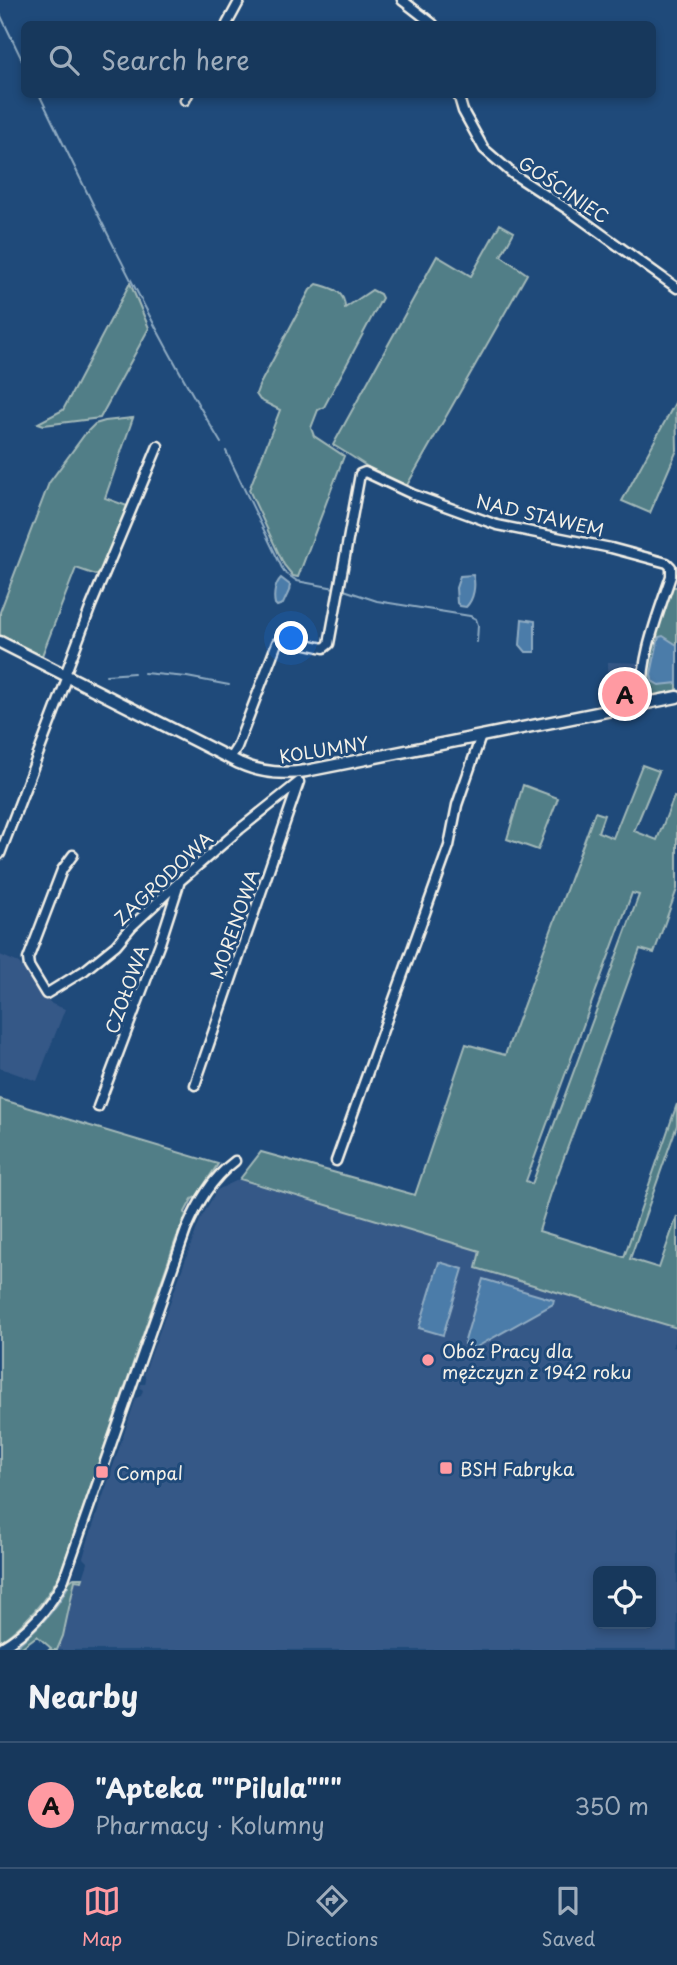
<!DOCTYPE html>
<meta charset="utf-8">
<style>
:root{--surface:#17385c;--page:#244365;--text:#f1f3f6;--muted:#9eacbb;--line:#365272;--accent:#ff9aa2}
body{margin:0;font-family:"Playpen Sans",sans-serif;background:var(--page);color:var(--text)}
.controls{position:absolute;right:21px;bottom:21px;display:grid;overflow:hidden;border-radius:10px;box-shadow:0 4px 10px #0003}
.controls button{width:63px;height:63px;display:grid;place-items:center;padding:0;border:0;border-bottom:2px solid var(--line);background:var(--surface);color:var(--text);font:35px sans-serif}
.you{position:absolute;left:292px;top:639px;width:24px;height:24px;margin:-18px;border:5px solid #fff;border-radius:50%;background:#1a73e8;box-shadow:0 0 0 10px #1a73e833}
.badge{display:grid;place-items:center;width:46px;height:46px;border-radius:50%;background:var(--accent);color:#111;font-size:23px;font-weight:700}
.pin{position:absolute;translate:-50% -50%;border:4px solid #fff;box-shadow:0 2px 7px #0006}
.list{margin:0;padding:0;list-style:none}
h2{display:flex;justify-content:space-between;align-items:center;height:91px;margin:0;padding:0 28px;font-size:30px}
h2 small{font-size:23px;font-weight:400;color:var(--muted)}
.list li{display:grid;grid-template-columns:46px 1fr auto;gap:21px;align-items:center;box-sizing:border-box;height:126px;padding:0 28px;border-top:2px solid var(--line)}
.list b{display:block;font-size:26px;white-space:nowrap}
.list p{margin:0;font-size:23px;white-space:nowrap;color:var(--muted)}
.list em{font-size:23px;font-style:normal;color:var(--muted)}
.icon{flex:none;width:38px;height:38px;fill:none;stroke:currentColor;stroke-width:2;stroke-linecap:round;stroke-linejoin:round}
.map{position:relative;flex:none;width:677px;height:1650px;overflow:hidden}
.search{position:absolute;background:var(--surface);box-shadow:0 4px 10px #0003;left:21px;right:21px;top:21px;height:77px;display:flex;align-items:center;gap:18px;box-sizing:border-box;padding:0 24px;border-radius:10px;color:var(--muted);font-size:26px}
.sheet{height:217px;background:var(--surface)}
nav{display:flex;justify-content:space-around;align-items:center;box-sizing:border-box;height:98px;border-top:2px solid var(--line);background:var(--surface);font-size:19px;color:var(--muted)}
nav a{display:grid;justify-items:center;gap:4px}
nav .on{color:var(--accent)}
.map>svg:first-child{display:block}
.built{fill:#365887;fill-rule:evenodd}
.green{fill:#517e87;stroke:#a2b8b8;stroke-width:2;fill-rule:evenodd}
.water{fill:#4b7ca9;stroke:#8fabc2;stroke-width:2}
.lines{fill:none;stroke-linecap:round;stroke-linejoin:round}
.stream{stroke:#8fabc2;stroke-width:2}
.minor-casing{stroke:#f4f1e8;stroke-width:13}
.tertiary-casing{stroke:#f4f1e8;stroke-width:15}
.minor{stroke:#1f4a7a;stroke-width:8}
.tertiary{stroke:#1f4a7a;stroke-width:10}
.poi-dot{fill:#ff9aa2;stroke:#1f4a7a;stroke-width:2.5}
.labels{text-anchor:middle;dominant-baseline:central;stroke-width:6;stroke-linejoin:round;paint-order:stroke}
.street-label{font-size:18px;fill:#f4f1e8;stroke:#1f4a7a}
.poi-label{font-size:18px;fill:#f4f1e8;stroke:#1f4a7a;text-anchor:start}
</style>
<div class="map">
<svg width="677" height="1650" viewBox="0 0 677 1650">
<rect width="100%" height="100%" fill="#1f4a7a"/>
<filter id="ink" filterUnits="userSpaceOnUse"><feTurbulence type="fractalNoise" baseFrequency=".0143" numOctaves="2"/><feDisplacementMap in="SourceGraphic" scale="14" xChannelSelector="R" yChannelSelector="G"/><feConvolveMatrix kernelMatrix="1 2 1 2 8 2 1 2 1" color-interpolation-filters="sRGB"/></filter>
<g filter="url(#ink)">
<!-- built -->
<path class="built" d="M608 662 643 663 635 699 609 705Z
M0 955 19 963 41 993 52 1004 65 1009 37 1081 0 1068Z
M240 1179 481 1251 477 1269 677 1328 673 1347 677 1348V1650H57L63 1636 75 1579 82 1581 88 1563 83 1558 87 1544 136 1398 141 1396 143 1390 140 1388 141 1384H145L146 1379 144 1374 200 1220 217 1190ZM598 1571H651V1624H598Z"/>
<!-- green -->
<path class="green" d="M500 224 514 232 501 256 527 274 406 487C379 477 358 459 333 445L437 256 471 276Z
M130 283 149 328 100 418 44 425 38 423 63 410Z
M317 284C331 288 345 290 345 308L372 290 380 294 382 298 324 407 318 410 311 428 314 436 344 456 298 577 293 576 284 565 249 490 280 410 260 400 256 394 259 386 310 290Z
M676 401 677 450 650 513 622 501Z
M133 418 105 498 130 507 99 576 76 568 41 658 0 636V612L49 483 85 434 95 424 105 421Z
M672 587H677V691L649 696 644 691 654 632 668 592Z
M642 765 659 771 634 831 657 840 674 797 677 798V889L654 953 640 949 551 1193 539 1231 624 1257 677 1104V1125L630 1259 659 1268 677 1216V1328L476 1268 480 1251 240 1179 261 1152 415 1195 466 1044 505 1055 595 812 604 815 598 832 613 838ZM632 893 639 895 532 1184 526 1181Z
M523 785 558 798 538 850 507 839Z
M0 1099 218 1164 196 1197 192 1199 185 1212 186 1215 176 1239 61 1572C46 1601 27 1623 0 1642Z
M74 1578H83L82 1581 75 1580 63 1636 57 1650H49L51 1648 37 1636 18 1650H7L44 1617 65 1584Z"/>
<!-- water -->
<path class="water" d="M473 575C476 585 474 599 466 607L460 606 457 603 456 588 460 576Z
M281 578 290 585 289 591 283 604 277 606 275 604C273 595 275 584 281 578Z
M522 619 535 621V652H526L520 645Z
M663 636 677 645V683L659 685 652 681 651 674 658 641 659 637Z
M439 1262 463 1269 443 1335 419 1328Z
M483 1279 554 1300 553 1304 475 1348 464 1344Z"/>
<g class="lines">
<!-- stream -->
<path class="stream" d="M0 14 24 64
M39 94C97 213 153 330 221 443
M226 451 284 572 297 581 335 588
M344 590 377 601 470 616 476 619 478 625 477 642
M144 673 187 677 229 685
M106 675 134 673
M12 1650C34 1631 55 1613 68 1586"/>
<!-- minor casing -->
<g class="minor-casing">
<path id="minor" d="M402 0 433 24
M227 24 240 0
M458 94 463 111 484 149 513 174 567 209 677 288
M185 100 188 94
M65 675 91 606 158 446
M230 758 237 747 277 643 283 639 324 648 329 644 360 474 365 472 412 494 497 525 611 548 667 563 671 567V576C659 612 637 665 644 703
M0 854 68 676
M73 855 62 870 28 959 29 966 46 994 85 970 116 945 132 926 180 881 240 829 299 782
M195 1085 299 782
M98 1107 160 943 179 884
M336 1161 449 846 457 805 481 736
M0 1648C28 1632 50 1608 64 1579L186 1230C198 1203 211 1179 235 1161"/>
</g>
<!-- tertiary casing -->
<g class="tertiary-casing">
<path id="tertiary" d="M0 642 239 763C261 773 282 775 306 771L677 697"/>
</g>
<!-- minor -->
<use href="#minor" class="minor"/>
<!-- tertiary -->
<use href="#tertiary" class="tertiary"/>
</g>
</g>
<!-- markers -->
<g class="poi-dot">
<circle cx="428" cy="1360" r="7"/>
<rect x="439" y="1461" width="14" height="14" rx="3.5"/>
<rect x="95" y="1465" width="14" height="14" rx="3.5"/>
</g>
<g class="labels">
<!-- street labels -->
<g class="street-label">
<text transform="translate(564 189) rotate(34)">GOŚCINIEC</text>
<text transform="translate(540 515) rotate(13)">NAD STAWEM</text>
<text transform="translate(324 749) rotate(-9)">KOLUMNY</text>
<text transform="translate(163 878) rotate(-43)">ZAGRODOWA</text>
<text transform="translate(234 924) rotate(-71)">MORENOWA</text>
<text transform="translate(126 989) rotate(-70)">CZOŁOWA</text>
</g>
<!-- poi labels -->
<g class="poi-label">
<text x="442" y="1350">Obóz Pracy dla<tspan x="442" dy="21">mężczyzn z 1942 roku</tspan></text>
<text x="460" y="1468">BSH Fabryka</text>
<text x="116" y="1472">Compal</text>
</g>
</g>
</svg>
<div class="controls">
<button><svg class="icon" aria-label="locate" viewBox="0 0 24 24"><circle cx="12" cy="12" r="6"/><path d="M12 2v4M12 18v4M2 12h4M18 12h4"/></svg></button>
</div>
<div class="you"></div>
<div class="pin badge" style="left:625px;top:694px">A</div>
<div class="search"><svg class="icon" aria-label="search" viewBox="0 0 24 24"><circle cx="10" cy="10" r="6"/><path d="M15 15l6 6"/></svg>Search here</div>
</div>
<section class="sheet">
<h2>Nearby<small></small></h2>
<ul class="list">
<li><span class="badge">A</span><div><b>&quot;Apteka &quot;&quot;Pilula&quot;&quot;&quot;</b><p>Pharmacy · Kolumny</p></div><em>350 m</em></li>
</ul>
</section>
<nav>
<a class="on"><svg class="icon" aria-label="map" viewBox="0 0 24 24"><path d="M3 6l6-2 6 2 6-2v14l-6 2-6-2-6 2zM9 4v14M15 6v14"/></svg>Map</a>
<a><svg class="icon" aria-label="directions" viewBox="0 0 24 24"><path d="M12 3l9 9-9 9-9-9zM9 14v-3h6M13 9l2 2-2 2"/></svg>Directions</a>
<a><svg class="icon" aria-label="saved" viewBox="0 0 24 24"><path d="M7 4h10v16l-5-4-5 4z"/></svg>Saved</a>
</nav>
